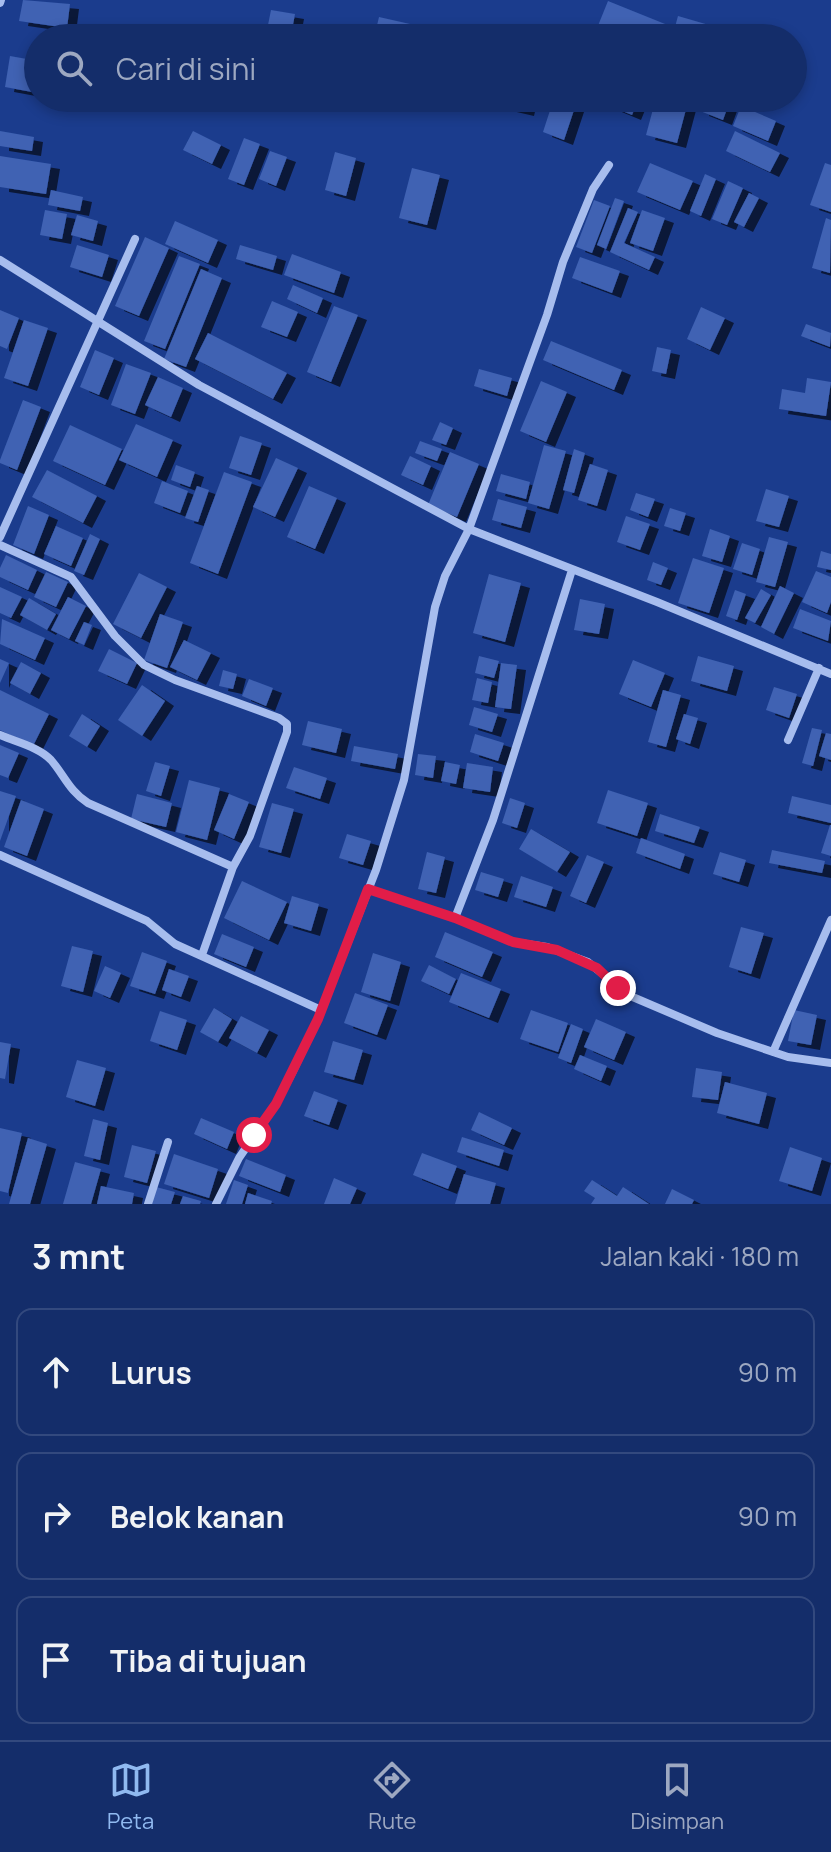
<!DOCTYPE html>
<html lang="id">
<meta charset="utf-8">
<style>
:root{--surface:#142d6a;--page:#1d3570;--text:#f1f3f6;--muted:#9da8c1;--line:#33497e;--accent:#90b9f0}
body{margin:0;font-family:Manrope,sans-serif;background:var(--page);color:var(--text)}
.stop{position:absolute;width:24px;height:24px;margin:-18px;border:6px solid #e11d48;border-radius:50%;background:#fff}
.stop.end{background:#e11d48;border-color:#fff;box-shadow:0 2px 8px #0008}
.list{margin:0;padding:0;list-style:none}
h2{display:flex;justify-content:space-between;align-items:center;height:104px;margin:0;padding:0 32px;font-size:34px}
h2 small{font-size:26px;font-weight:400;color:var(--muted)}
.list li{display:grid;grid-template-columns:52px 1fr auto;gap:24px;align-items:center;box-sizing:border-box;height:128px;margin:0 16px 16px;padding:0 16px;border:2px solid var(--line);border-radius:16px}
.list b{display:block;font-size:30px;white-space:nowrap}
.list em{font-size:26px;font-style:normal;color:var(--muted)}
.icon{flex:none;width:44px;height:44px;fill:none;stroke:currentColor;stroke-width:2;stroke-linecap:round;stroke-linejoin:round}
.map{position:relative;flex:none;width:831px;height:1204px;overflow:hidden}
.search{position:absolute;background:var(--surface);box-shadow:0 4px 12px #0003;left:24px;right:24px;top:24px;height:88px;display:flex;align-items:center;gap:20px;box-sizing:border-box;padding:0 28px;border-radius:44px;color:var(--muted);font-size:30px}
.sheet{height:536px;background:var(--surface)}
nav{display:flex;justify-content:space-around;align-items:center;box-sizing:border-box;height:112px;border-top:2px solid var(--line);background:var(--surface);font-size:22px;color:var(--muted)}
nav a{display:grid;justify-items:center;gap:4px}
nav .on{color:var(--accent)}
.map>svg:first-child{display:block}
.building{fill:#3f62b3;filter:url(#shadow)}
.lines{fill:none;stroke-linecap:round;stroke-linejoin:round}
.street{stroke:#a7bdee;stroke-width:8}
.route{stroke:#e11d48;stroke-width:10}
</style>
<div class="map">
<svg width="831" height="1204" viewBox="0 0 831 1204">
<defs>
<filter id="shadow"><feDropShadow dx="9" dy="5" stdDeviation="0" flood-color="#0009"/></filter>
</defs>
<rect width="100%" height="100%" fill="#1b3c8d"/>
<!-- building -->
<path class="building" d="M23 0 70 4 67 28 19 21Z
M608 1 670 26 665 38H593Z
M271 10 295 14 291 35 267 30Z
M678 16 709 25 705 38H672Z
M379 17 410 24 407 38H374Z
M10 56 38 61 32 92 5 87Z
M500 98H528L525 111 499 105Z
M554 98H578L564 140 543 132Z
M591 98H639L632 115Z
M656 98H689L677 143 646 135Z
M705 98H731L723 120 700 111Z
M741 106 776 121 768 141 733 126Z
M0 131 34 137 32 151 0 146Z
M193 131 221 145 212 164 183 150Z
M735 131 780 153 770 172 726 151Z
M244 138 260 144 244 185 228 179Z
M270 151 287 157 276 186 259 179Z
M335 152 356 158 346 196 325 190Z
M0 156 51 164 46 194 0 187Z
M650 163 693 181 680 210 637 192Z
M825 163 831 165V212L810 205Z
M412 168 440 175 427 225 399 218Z
M705 174 716 179 701 216 690 211Z
M728 181 743 188 727 225 712 219Z
M51 190 83 197 80 211 48 205Z
M749 193 759 198 744 227 734 222Z
M615 198 624 201 606 249 597 245Z
M594 200 610 206 592 253 576 247Z
M628 208 638 212 624 243 655 257 649 270 610 252Z
M45 210 67 214 62 239 40 235Z
M642 210 665 218 653 251 630 243Z
M77 215 98 221 93 241 71 235Z
M826 218 831 220 830 273 812 268Z
M175 221 218 240 208 263 165 244Z
M145 237 169 248 139 316 115 306Z
M77 245 109 255 102 277 70 267Z
M240 245 277 256 273 270 236 259Z
M292 254 341 272 334 293 284 275Z
M179 256 200 264 165 349 144 341Z
M580 257 620 271 612 293 572 278Z
M201 269 222 278 186 367 164 359Z
M293 285 323 298 317 313 287 299Z
M272 301 298 312 287 337 261 327Z
M334 306 358 315 331 382 307 372Z
M701 307 725 318 710 350 687 339Z
M0 310 19 318 7 349 0 346Z
M24 320 48 328 28 386 4 378Z
M806 324 831 333 830 347 801 336Z
M208 333 287 373 273 399 195 359Z
M551 341 622 370 614 390 543 360Z
M657 347 671 350 666 374 652 371Z
M95 350 114 358 99 395 80 387Z
M126 364 151 373 135 414 111 405Z
M479 369 512 378 507 396 474 386Z
M158 377 183 388 171 417 145 405Z
M807 378 831 382 826 416 779 409 782 389 805 393Z
M541 381 567 392 546 442 520 431Z
M23 400 41 407 17 470 0 463V460Z
M440 422 453 428 446 445 432 440Z
M136 424 173 440 157 477 119 460Z
M70 425 122 449 105 485 53 461Z
M240 436 262 443 251 475 229 468Z
M420 441 442 449 437 461 415 453Z
M544 445 566 451 549 509 528 503Z
M574 449 585 453 574 493 563 490Z
M450 452 479 464 457 517 428 505Z
M410 456 431 466 423 485 401 475Z
M276 458 298 468 275 517 253 507Z
M590 464 608 470 597 506 578 500Z
M176 465 195 472 190 487 171 480Z
M47 470 97 496 83 523 32 497Z
M224 472 252 482 218 574 190 563Z
M501 474 530 482 526 499 496 491Z
M162 481 188 491 180 513 154 503Z
M197 486 209 490 198 522 185 518Z
M309 486 337 498 315 549 287 537Z
M766 489 789 496 779 527 756 521Z
M636 493 655 499 648 517 630 510Z
M498 499 527 507 521 528 492 520Z
M28 506 49 515 34 554 13 545Z
M670 508 686 513 680 531 664 526Z
M626 516 650 524 640 550 617 542Z
M56 526 83 538 71 566 44 554Z
M710 529 730 536 722 562 702 556Z
M90 534 100 539 84 575 74 571Z
M769 537 788 542 775 587 756 582Z
M742 543 760 549 752 575 733 569Z
M821 551 831 554V570L817 567Z
M6 555 37 570 28 590 0 577V568Z
M693 558 724 568 709 613 678 603Z
M653 562 668 568 661 585 647 580Z
M816 571 831 577V602L827 613 802 602Z
M46 572 68 582 56 607 34 597Z
M139 573 167 587 141 638 113 624Z
M489 574 521 583 505 642 473 633Z
M780 586 794 593 774 634 761 627Z
M0 587 22 597 11 618 0 613Z
M761 589 771 595 755 623 745 618Z
M735 590 746 594 737 620 726 616Z
M68 597 86 606 69 639 51 630Z
M29 598 56 614 47 630 20 615Z
M580 599 605 604 599 634 574 630Z
M800 609 831 621 828 641 793 628Z
M160 614 183 622 167 668 144 660Z
M2 619 45 638 35 660 0 644Z
M84 622 92 625 84 645 75 641Z
M184 640 211 653 197 680 170 667Z
M109 649 137 663 127 684 98 671Z
M479 656 499 661 494 678 475 673Z
M698 656 734 666 727 691 691 681Z
M0 659 9 663 0 683Z
M633 660 665 673 651 707 619 694Z
M21 662 41 673 30 694 10 683Z
M501 663 517 665 511 709 495 707Z
M223 670 237 674 233 689 219 686Z
M477 678 492 682 488 703 472 700Z
M249 679 273 688 266 706 242 696Z
M142 685 165 701 142 736 118 720Z
M774 687 797 694 789 718 766 710Z
M0 690 49 714 33 746 0 730Z
M663 690 681 695 666 747 648 742Z
M474 707 498 714 492 732 469 725Z
M82 714 100 726 87 747 69 736Z
M684 714 698 718 690 744 676 739Z
M308 721 342 729 336 753 302 745Z
M812 728 822 730 813 766 802 763Z
M826 733 831 734V760L819 756Z
M475 734 504 743 498 761 470 752Z
M0 745 19 753 8 778 0 775Z
M354 746 398 754 395 769 351 761Z
M418 754 436 756 433 778 415 775Z
M155 762 170 766 161 796 146 791Z
M445 762 460 765 456 784 441 781Z
M467 763 493 767 490 792 463 788Z
M294 767 327 778 320 799 286 788Z
M189 780 220 788 207 840 176 832Z
M608 790 648 803 637 836 597 823Z
M0 791 16 796 0 841Z
M137 794 172 803 166 827 131 819Z
M229 794 249 802 234 839 214 830Z
M792 796 831 805V823L788 813Z
M510 798 525 803 517 828 502 823Z
M21 800 44 809 27 856 4 847Z
M272 803 294 809 281 853 259 847Z
M660 814 700 827 694 843 655 831Z
M830 825H831V856L821 853Z
M531 829 570 852 557 872 519 849Z
M347 834 371 841 363 865 339 858Z
M641 838 685 854 680 869 636 853Z
M772 850 825 861 822 873 769 863Z
M427 852 445 857 436 893 418 889Z
M720 852 746 860 739 882 713 874Z
M587 855 604 862 586 903 570 896Z
M481 872 504 879 498 897 475 890Z
M521 876 553 887 546 907 514 897Z
M242 881 287 902 269 940 224 918Z
M292 896 319 904 311 931 284 923Z
M741 927 764 933 751 974 729 967Z
M445 932 493 952 482 977 435 957Z
M222 934 254 947 246 967 214 954Z
M72 946 93 951 83 992 61 986Z
M142 952 167 961 155 994 130 986Z
M373 953 401 962 390 1001 361 992Z
M429 965 456 979 449 994 421 981Z
M105 966 121 973 110 998 94 991Z
M169 969 189 976 181 997 162 990Z
M461 973 501 989 489 1018 449 1002Z
M355 993 388 1005 377 1035 344 1023Z
M214 1008 232 1019 218 1042 200 1032Z
M531 1010 568 1023 558 1052 520 1039Z
M794 1010 817 1015 811 1045 788 1041Z
M160 1011 187 1020 177 1050 150 1041Z
M241 1016 269 1030 257 1053 229 1038Z
M596 1019 626 1032 614 1060 584 1047Z
M571 1024 583 1029 571 1063 558 1058Z
M333 1041 363 1050 354 1080 324 1072Z
M0 1042 11 1044 5 1079 0 1078Z
M580 1055 607 1066 601 1081 574 1069Z
M77 1060 106 1068 95 1106 66 1097Z
M696 1068 722 1072 718 1100 692 1097Z
M725 1082 767 1093 759 1124 717 1113Z
M314 1091 338 1100 329 1125 304 1116Z
M479 1112 512 1128 504 1145 471 1130Z
M201 1118 234 1132 227 1149 194 1134Z
M93 1119 108 1123 100 1160 84 1156Z
M0 1128 22 1133 8 1193 0 1191Z
M462 1137 504 1150 499 1166 457 1152Z
M28 1138 47 1144 30 1204H9Z
M132 1145 156 1151 147 1183 124 1177Z
M790 1147 822 1158 812 1191 779 1181Z
M422 1153 457 1166 448 1189 413 1175Z
M174 1154 218 1169 209 1198 164 1184Z
M246 1159 286 1175 280 1192 239 1176Z
M75 1162 101 1169 91 1204H63Z
M464 1174 496 1183 490 1204H455Z
M334 1178 357 1188 350 1204H324Z
M234 1180 248 1185 242 1204H226Z
M592 1180 617 1196 623 1187 649 1204H591L595 1198 584 1191Z
M101 1186 134 1193 132 1204H97Z
M156 1187 175 1192 171 1204H152Z
M672 1189 694 1200 692 1204H665Z
M248 1193 272 1201 271 1204H245Z
M183 1196 201 1201 200 1204H180Z"/>
<g class="lines">
<!-- street -->
<path class="street" d="M0 3 1 0
M0 260 199 385 469 529 657 602 831 674
M0 537 135 239
M0 545 71 577 115 636 144 665 175 680 279 718 287 724V732L250 836 233 867 202 955
M0 735C16 742 39 747 51 760 64 775 70 792 88 803L233 867
M788 740 819 668
M0 855 147 921 175 944 321 1010
M368 889 455 918 513 942 547 947 588 962 628 995 717 1033 788 1057 831 1063
M455 918 493 820 572 570
M773 1052 831 920
M148 1204 168 1142
M216 1204 239 1158 276 1104 292 1073 318 1019 376 870 404 780 435 607 445 576 469 529 547 315 563 262 593 189 609 165"/>
</g>
<g class="lines">
<!-- route -->
<path class="route" d="M254 1135 276 1104 318 1019 368 889 455 918 513 942 557 950 597 968 618 988"/>
</g>
</svg>
<div class="stop" style="left:254px;top:1135px"></div>
<div class="stop end" style="left:618px;top:988px"></div>
<div class="search"><svg class="icon" aria-label="search" viewBox="0 0 24 24"><circle cx="10" cy="10" r="6"/><path d="M15 15l6 6"/></svg>Cari di sini</div>
</div>
<section class="sheet">
<h2>3 mnt<small>Jalan kaki · 180 m</small></h2>
<ul class="list">
<li><svg class="icon" aria-label="ahead" viewBox="0 0 24 24"><path d="M12 20V5M6 11l6-6 6 6"/></svg><div><b>Lurus</b></div><em>90 m</em></li>
<li><svg class="icon" aria-label="right" viewBox="0 0 24 24"><path d="M7 20v-9h11M14 6l5 5-5 5"/></svg><div><b>Belok kanan</b></div><em>90 m</em></li>
<li><svg class="icon" aria-label="arrive" viewBox="0 0 24 24"><path d="M6 21V4h12l-3 4 3 4H6"/></svg><div><b>Tiba di tujuan</b></div></li>
</ul>
</section>
<nav>
<a class="on"><svg class="icon" aria-label="map" viewBox="0 0 24 24"><path d="M3 6l6-2 6 2 6-2v14l-6 2-6-2-6 2zM9 4v14M15 6v14"/></svg>Peta</a>
<a><svg class="icon" aria-label="directions" viewBox="0 0 24 24"><path d="M12 3l9 9-9 9-9-9zM9 14v-3h6M13 9l2 2-2 2"/></svg>Rute</a>
<a><svg class="icon" aria-label="saved" viewBox="0 0 24 24"><path d="M7 4h10v16l-5-4-5 4z"/></svg>Disimpan</a>
</nav>
